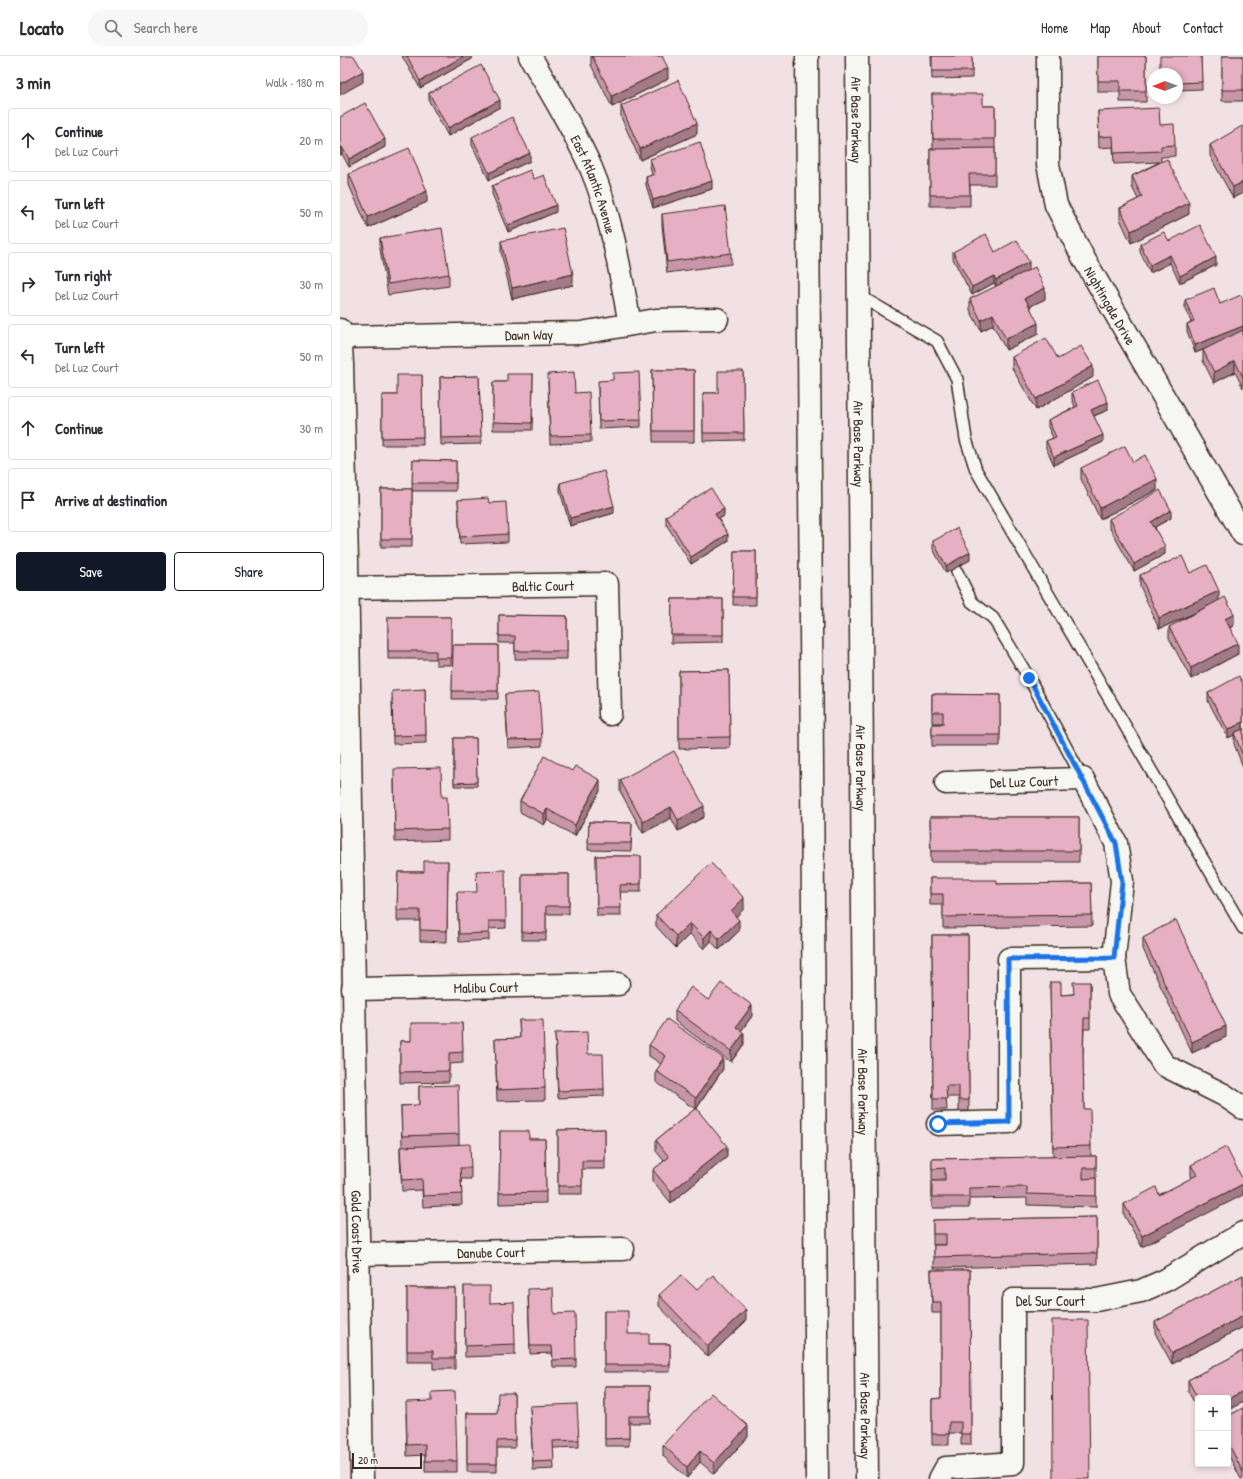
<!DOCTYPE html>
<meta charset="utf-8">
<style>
:root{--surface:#fff;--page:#f7f7f7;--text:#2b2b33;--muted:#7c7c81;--line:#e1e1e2;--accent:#111827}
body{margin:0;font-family:"Patrick Hand",sans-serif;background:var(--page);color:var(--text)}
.controls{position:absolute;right:12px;bottom:12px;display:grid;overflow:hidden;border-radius:4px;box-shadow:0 2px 6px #0003}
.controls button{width:36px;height:36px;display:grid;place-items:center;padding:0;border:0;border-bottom:1px solid var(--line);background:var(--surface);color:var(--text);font:20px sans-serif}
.compass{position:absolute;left:807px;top:12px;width:36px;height:36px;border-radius:50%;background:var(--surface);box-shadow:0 2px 6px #0003;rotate:269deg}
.scale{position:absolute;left:12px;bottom:10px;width:70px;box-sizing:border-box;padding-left:4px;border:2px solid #3b2a1e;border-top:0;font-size:11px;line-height:14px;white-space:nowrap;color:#3b2a1e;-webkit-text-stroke:3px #f6f6f2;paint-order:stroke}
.stop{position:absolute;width:12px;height:12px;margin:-9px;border:3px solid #1a73e8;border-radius:50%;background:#fff}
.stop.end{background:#1a73e8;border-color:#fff;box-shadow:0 1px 4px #0008}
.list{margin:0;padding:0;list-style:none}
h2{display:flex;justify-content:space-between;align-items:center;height:52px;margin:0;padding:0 16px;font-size:17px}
h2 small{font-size:13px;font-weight:400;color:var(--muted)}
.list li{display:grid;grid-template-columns:26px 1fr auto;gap:12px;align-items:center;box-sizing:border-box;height:64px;margin:0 8px 8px;padding:0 8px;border:1px solid var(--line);border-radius:4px}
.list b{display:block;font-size:15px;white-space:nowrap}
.list p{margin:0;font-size:13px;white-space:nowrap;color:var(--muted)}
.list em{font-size:13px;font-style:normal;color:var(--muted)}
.actions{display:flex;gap:8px;padding:12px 16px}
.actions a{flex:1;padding:9px 0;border:1px solid var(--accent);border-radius:4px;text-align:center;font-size:14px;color:var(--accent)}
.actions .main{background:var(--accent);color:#fff}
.icon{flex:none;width:22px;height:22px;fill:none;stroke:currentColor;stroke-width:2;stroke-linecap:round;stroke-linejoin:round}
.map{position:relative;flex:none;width:903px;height:1423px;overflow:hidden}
header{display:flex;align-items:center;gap:24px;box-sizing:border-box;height:56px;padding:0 20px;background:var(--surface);border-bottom:1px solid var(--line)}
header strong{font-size:19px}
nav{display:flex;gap:22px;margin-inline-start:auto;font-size:14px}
.search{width:280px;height:36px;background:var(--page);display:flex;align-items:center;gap:10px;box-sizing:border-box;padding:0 14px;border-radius:22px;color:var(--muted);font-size:15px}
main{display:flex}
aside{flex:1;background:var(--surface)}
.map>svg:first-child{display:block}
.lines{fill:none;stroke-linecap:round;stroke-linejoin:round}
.lane-casing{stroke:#3b2a1e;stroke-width:14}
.street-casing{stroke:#3b2a1e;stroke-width:25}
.primary-casing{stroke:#3b2a1e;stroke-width:25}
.lane{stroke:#f6f6f2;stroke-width:11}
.street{stroke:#f6f6f2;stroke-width:22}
.primary{stroke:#f6f6f2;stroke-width:22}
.wall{fill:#c796a8;stroke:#3b2a1e}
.shaded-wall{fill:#a27a88;stroke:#3b2a1e}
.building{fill:#e7afc3;stroke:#3b2a1e}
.route{stroke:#1a73e8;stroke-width:5}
.labels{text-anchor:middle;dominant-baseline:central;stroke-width:3;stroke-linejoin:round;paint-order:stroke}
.street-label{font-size:14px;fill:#3b2a1e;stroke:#f6f6f2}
</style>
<header>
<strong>Locato</strong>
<div class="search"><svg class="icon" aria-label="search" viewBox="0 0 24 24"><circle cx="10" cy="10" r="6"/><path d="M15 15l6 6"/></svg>Search here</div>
<nav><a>Home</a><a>Map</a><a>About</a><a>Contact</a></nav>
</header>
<main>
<aside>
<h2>3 min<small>Walk · 180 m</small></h2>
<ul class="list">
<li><svg class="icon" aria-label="ahead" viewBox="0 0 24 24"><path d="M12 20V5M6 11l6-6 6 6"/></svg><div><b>Continue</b><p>Del Luz Court</p></div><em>20 m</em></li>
<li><svg class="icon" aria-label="left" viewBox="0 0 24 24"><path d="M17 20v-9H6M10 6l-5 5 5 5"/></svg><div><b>Turn left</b><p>Del Luz Court</p></div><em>50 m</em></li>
<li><svg class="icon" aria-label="right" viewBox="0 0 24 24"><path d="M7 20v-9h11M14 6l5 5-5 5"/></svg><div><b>Turn right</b><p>Del Luz Court</p></div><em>30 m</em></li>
<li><svg class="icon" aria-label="left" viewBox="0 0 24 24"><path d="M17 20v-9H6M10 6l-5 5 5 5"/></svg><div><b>Turn left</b><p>Del Luz Court</p></div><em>50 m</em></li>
<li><svg class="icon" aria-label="ahead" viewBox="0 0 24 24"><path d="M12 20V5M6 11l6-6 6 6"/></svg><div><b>Continue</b></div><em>30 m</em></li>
<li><svg class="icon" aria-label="arrive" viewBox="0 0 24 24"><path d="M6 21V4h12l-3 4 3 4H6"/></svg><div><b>Arrive at destination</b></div></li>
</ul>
<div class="actions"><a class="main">Save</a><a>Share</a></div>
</aside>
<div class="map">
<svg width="903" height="1423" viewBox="0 0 903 1423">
<rect width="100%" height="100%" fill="#f2e1e4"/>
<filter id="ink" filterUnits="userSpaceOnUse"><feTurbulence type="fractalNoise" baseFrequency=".025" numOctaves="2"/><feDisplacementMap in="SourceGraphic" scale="8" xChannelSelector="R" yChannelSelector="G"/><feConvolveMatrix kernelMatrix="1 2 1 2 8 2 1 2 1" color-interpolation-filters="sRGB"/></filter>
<g filter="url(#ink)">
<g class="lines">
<!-- lane casing -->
<g class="lane-casing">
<path id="lane" d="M518 239 597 285 617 323 626 383 636 414 903 872
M617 516 632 546 653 562 689 622 743 723"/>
</g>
<!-- street casing -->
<g class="street-casing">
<g id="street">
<path id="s1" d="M190 0C211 37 234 73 251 112 272 161 280 216 290 268"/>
<path id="s2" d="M708 0V108L716 149 744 203 903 478"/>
<path id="s3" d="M0 274 2 308 7 505 22 1423"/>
<path id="s4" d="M0 281 241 277 316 264 377 263"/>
<path id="s5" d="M0 532 267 528 270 658"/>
<path id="s6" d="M606 727 743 723 776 787 782 825 774 902 779 938 824 1009 884 1039 903 1052"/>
<path id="s7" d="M13 933 278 928"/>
<path d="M598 1068 669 1066V903L774 902"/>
<path id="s8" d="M18 1198 283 1193"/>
<path id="s9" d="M600 1423 606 1412 673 1407V1244H756L801 1235 826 1224 903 1177"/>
</g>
</g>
<!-- primary casing -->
<g class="primary-casing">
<g id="primary">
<path d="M467 0 477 1423"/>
<path id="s10" d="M517 0 527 1423"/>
</g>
</g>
<!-- lane -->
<use href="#lane" class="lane"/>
<!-- street -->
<use href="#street" class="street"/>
<!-- primary -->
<use href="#primary" class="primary"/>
</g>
<!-- wall -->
<path class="wall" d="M62 0H132V3L80 32Z
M251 0H322L328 23 272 51 251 9Z
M591 0H632V22L592 23Z
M758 0H806V46H780V36H758Z
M861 0 862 33 837 34V18Z
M882 0H903V45H882Z
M89 37 160 51 108 80 89 45Z
M592 38 643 50H655V129H630V150H590V93H593Z
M281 50 357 78 300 104 281 61Z
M758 55 820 69 835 89V100L821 101V106L849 158 791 187 780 163V152L798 143 792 131V120L819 106 774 108 773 91 759 92Z
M0 61 45 91 9 111 2 98 0 99Z
M903 71 893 142 870 100V89Z
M132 81 190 105 149 124 132 89Z
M310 103 372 133 313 152 306 129V121L312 119 310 110Z
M9 118 87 146 28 172 9 129Z
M194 123 216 156 168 176 152 138V130Z
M322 158 391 197V208L327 217 322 169Z
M40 182 109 218V230L48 239 40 193Z
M161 185 233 229 172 243 161 196Z
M800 188 876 209 840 227 830 207 810 217 800 196Z
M613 196H655L689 214 705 243 690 250 698 278 666 294 653 269 641 275 630 254V243L656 231 654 227 632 239 613 203Z
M903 243V332L895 316 874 327 863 305V294L855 297 847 275V268L851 266 845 251V244L880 248Z
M672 301 718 303 753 321 696 354 672 312Z
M312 314H354V386H313Z
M403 315 404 384 363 385V337H378Z
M193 318 192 374H153V326H167Z
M82 319 83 389H42V339H57Z
M139 320 141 388 101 389 100 321Z
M208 325 235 337 251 379V386L210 388Z
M258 332 301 364V371L259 373Z
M732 336 768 354 754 360 763 386 714 409 706 392V385L713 382 708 371V364L735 351 732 343Z
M73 404 116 405V435H72Z
M741 412 817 434 760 463 741 423Z
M220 427 274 457 230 470 220 435Z
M41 433H72V491H41Z
M118 444 149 447 168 478V486L120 488Z
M326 460H384L379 463 388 485 351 508 326 468Z
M831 462 815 471 825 498 794 515 769 471V463Z
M593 485 630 504 606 517 593 493Z
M394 495H416V549H393Z
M850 517 879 544 894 569 890 572 898 598 851 623 829 582V571L859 555 819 573 800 530V519Z
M332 543H383V586L331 587Z
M159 559 227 560V603H175V587H159Z
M48 561H111V609H96V603H48Z
M113 589H158V643H112Z
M389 614 390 692 339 693V615Z
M903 628V711L894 688V679L888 682 868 645V637Z
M85 633 86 687 53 688 52 642Z
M165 638 202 683V690L168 692Z
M592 638 660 639V690H592V668H603V667H592Z
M114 682H136L137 730H114Z
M54 724 108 773V784L55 786Z
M280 724 364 761 338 775 331 762 303 777 280 735Z
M260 735 235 780 207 764 204 769 180 756V745Z
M590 761H739V806H591Z
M249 766 292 767 291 795 248 794Z
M256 800H301V836H280L281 860H257Z
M108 805 107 886 80 885V865H57L58 816H84Z
M182 818H229V858H206V884H182Z
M590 822 630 824 657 828 751 827 752 870 603 872V849H590Z
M117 836 166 865V872L149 873V884L119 886Z
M404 853 396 861 399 875 379 894 371 885 364 893 350 878 336 892 316 870V859Z
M814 875 886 981 852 997 803 893V882L814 877Z
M592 879H628L629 1055H619V1041H606L607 1054H593Z
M710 926 721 939 733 938 750 926V973H744L743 1002 744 1053 751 1090V1100H756V1151L687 1149V1142L629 1143V1152H592V1125H605V1123L592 1124V1103L713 1101Z
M368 944 412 960 401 975 404 988 391 1006 335 965V954Z
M179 964 205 1032V1044L157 1045 155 983 180 982Z
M122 967 123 1007 109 1008V1026L60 1027V985H71Z
M215 977 248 998 264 1033V1040L218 1042Z
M309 989 383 1013 357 1052 387 1101 331 1147 313 1125V1114L324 1105 316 1095V1084L355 1053 316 1026V1015L321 1008 309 1000Z
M79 1030 119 1078V1088L131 1112V1123H121L122 1149 83 1151 82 1134 62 1135 60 1102V1091H62L61 1050 79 1049Z
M265 1073V1113H242V1138H218V1074Z
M160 1075 189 1083H205L206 1147 159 1148Z
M851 1109 903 1124 802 1191 784 1159V1148L819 1139 852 1122 851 1120Z
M757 1161V1208L594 1212V1189H606H593V1164Z
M591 1214H630L631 1389H621V1377H609V1389H592V1343L601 1342V1257H592Z
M903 1219V1271L832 1308 815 1277V1266Z
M124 1230 150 1247 175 1288V1299L125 1301Z
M67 1232H115V1313H93V1306H67Z
M357 1234 406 1265 368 1301 319 1250V1239Z
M188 1240 214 1258 236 1303V1311H213L212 1297 190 1298Z
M264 1255 288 1278 309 1288H330V1316H264Z
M903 1295V1346L888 1354V1342H858V1354L848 1335V1324Z
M265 1330H310V1367H289V1390H265Z
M174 1337 175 1392H157V1416H127V1357H157Z
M190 1350 239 1384V1391L213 1392 214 1413 193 1414Z
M903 1352V1423H901L888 1398V1356L890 1359Z
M66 1357 117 1405V1416H85V1399L67 1400Z
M408 1381 374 1418 360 1406 347 1422 323 1400V1389Z"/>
<!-- shaded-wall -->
<path class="shaded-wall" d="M124 0H132V3L80 32V25Z
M328 12V23L272 51V40Z
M23 15V26L0 39V28Z
M160 44V51L108 80V72Z
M357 67V78L300 104V93Z
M45 83V91L9 111V103Z
M2 91V98L0 99V92Z
M190 97V105L149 124V117Z
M372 125V133L313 152V144Z
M903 126V137L893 142V131Z
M87 135V146L28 172V161Z
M849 147V158L791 187V175Z
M216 149V156L168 176V169Z
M830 199V207L810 217V209Z
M876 201V209L840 227V220Z
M689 206V214L656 232V224Z
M233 218V229L172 243V232Z
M654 220V227L632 239V231Z
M705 232V243L685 253V242Z
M653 258V269L641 275V264Z
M698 267V278L666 294V283Z
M903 270V278L855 297V289Z
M895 305V316L874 327V316Z
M753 310V321L696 354V343Z
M768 346V354L751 361V354Z
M763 379V386L714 409V401Z
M817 423V434L760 463V452Z
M274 450V457L230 470V462Z
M384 453V460L375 465V458Z
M831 454V462L811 473V466Z
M388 478V485L351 508V501Z
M825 490V498L794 515V508Z
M630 496V504L606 517V510Z
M879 535V546L819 573V562Z
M894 558V569L885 574V563Z
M898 587V598L851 623V612Z
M903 666V674L894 677V679L888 682V674Z
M260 724V735L235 780V769Z
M364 750V761L338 775V764Z
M331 751V762L303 777V766Z
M207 753V764L204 769V758Z
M404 842V853L391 866V855Z
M399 864V875L379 894V883Z
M350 867V878L336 892V880Z
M371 874V885L364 893V882Z
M412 949V960L396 982V971Z
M886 970V981L852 997V986Z
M404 977V988L391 1006V995Z
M383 1002V1013L356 1053V1042Z
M387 1090V1101L331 1147V1136Z
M903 1128V1139L802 1191V1180Z
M406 1254V1265L368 1301V1290Z
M903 1260V1271L832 1308V1297Z
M903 1335V1346L888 1354V1343Z
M408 1370V1381L374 1418V1407Z
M360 1395V1406L347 1422V1411Z"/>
<!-- building -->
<path class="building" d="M0 0H14L23 15 0 28Z
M67 0H124L80 25Z
M252 0H322L328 12 272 40Z
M592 0H632V15H592Z
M758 0H806V35H780V25H758Z
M820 0H861L862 26 837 27V18H820Z
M882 0H903V34H882Z
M141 9 160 44 108 72 89 37Z
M338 24 357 67 300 93 281 50Z
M592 38H643V50H655V83H593Z
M25 47 45 83 9 103 2 91 0 92V61Z
M819 52 820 69 834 68 835 89 821 90V95L774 97 773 80 759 81 758 55Z
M172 61 190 97 149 117 132 81Z
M902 70 903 71V126L893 131 870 89Z
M360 86 372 125 313 144 306 121 315 118 310 103Z
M69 92 87 135 28 161 9 118Z
M655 92V118H629L630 139H590V93Z
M827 103 849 147 791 175 780 152 802 141 792 120Z
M190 114 194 123 204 119 216 149 168 169 152 130Z
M385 150 391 197 327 206 322 158Z
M860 169 876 201 840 220 830 199 810 209 800 188 824 176 829 185Z
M102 172 109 218 48 228 40 182Z
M223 172 233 218 172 232 161 185Z
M646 178 655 196 677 184 689 206 656 224 654 220 632 231 613 196Z
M695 211 705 232 685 242 698 267 666 283 653 258 641 264 630 243Z
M874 232 880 248 901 239 903 243V270L855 289 847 268 854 265 845 244Z
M903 274V321L895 305 874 316 863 294Z
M706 282 718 303 741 290 753 310 696 343 672 301Z
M312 314H354V375H313Z
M378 315H403L404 377H363V337H378Z
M234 316 235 337 249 336 251 379 210 380 208 318Z
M299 316 301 364 259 365 258 325 273 324V317Z
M167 318H193L192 367 153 366V326H167Z
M57 319H82L83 381 42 382V339H57Z
M139 320 141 381 101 382 100 321Z
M758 324 768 346 751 354 763 379 714 401 706 385 716 381 708 364 738 350 732 336Z
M785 390 793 406 805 399 817 423 760 452 741 412Z
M73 404 116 405V427H72Z
M264 415 274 450 230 462 220 427Z
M371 432 384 453 375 458 388 478 351 501 326 460Z
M41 433H72V483H41Z
M820 434 831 454 811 466 825 490 794 508 769 463Z
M148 442 149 447 166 446 168 478 120 481 118 444Z
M617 472 630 496 606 510 593 485Z
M394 495H416V541H393Z
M842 500 850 517 867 509 879 535 819 562 800 519Z
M885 541 894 558 885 563 898 587 851 612 829 571Z
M332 543H383V579H331Z
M159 559 227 560V595H175V580H159Z
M48 561H111V602H96V595H48Z
M113 589H158V635H112Z
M389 614 390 681 339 682V615Z
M899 620 903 628V666L888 674 868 637Z
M85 633 86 679 53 680 52 635Z
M199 636 202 683 168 684 165 638Z
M592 638 660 639V679H592V668H603V656H592Z
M903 673V700L894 677Z
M114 682H136L137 726 114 727Z
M334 695 364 750 338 764 331 751 303 766 280 724Z
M204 700 232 715 235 710 260 724 235 769 207 753 204 758 180 745Z
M101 712 102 741H107L108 773 55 775 54 713Z
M590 761H739V795H591Z
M249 766 292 767 291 787H248Z
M256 800H301V828L280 829 281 852H257Z
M84 805H108L107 875 80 874V854H57L58 816H84Z
M371 807 404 842 391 855 399 864 379 883 371 874 364 882 350 867 336 880 316 859Z
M165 814 166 865H149V877L119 878 117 836H137L136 815Z
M182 818H229V850H206V877L182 876Z
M590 822H630V824H657V828L751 827 752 859 603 861V838H590Z
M836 864 886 970 852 986 803 882 814 876V875Z
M592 879H628L629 1044H619V1030H606L607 1043H593Z
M710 926H721V939L734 938 733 926H750V962H744L743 995 744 1053H750L751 1090 713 1091Z
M381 927 412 949 396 971 404 977 391 995 335 954 351 931 368 944Z
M327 963 383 1002 356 1042 316 1015 326 1000 309 989Z
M179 964H203L205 1032 157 1034 155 983 180 982Z
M71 967H122L123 996 109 997V1015L60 1016V985H71Z
M247 976 248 998H263L264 1033 218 1035 215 977Z
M118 1029 119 1078 62 1080 61 1050 79 1049V1030Z
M356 1052 387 1090 331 1136 313 1114 329 1101 316 1084Z
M265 1073V1105H242V1130H218V1074Z
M160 1075H189V1083H205L206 1136 159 1137Z
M130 1088 131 1112H120L122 1138 83 1140 82 1123 62 1124 60 1091Z
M886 1091 903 1124V1128L802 1180 784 1148 816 1131 819 1139 857 1119 851 1109Z
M756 1100V1112H743V1123L756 1122V1140L687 1138V1131L629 1132V1141H592V1125H605V1112L592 1113V1103Z
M757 1161V1197L594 1201V1189H606V1178H593V1164Z
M591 1214H630L631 1378H621V1366H609V1378H592V1343L601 1342V1246H592Z
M341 1219 357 1234 373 1219 406 1254 368 1290 319 1239Z
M903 1219V1260L832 1297 815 1266Z
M124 1230H150V1247L174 1246 175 1288 125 1290Z
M67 1232H115V1302H93V1295H67Z
M213 1232 214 1258 235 1257 236 1303 213 1304 212 1290H190L188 1233Z
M264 1255H288V1278H309V1288H330V1309H264Z
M712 1264H748L750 1423H713Z
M903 1295V1335L888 1343V1342H862V1341L858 1342V1343L848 1324Z
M265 1330H310V1360H289V1382L265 1383Z
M115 1335 117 1405H85V1388L67 1389 66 1346 92 1345V1336Z
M158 1337H174L175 1384 157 1385V1408H127V1357H157Z
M371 1337 408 1370 374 1407 360 1395 347 1411 323 1389Z
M237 1348 239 1384 213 1385 214 1405 193 1406 190 1350Z
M903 1352V1416L888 1387V1356L890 1359Z"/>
</g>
<g class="lines" filter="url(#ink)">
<!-- route -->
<path class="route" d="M598 1068 669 1066 668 903 774 902 782 826 776 787 689 622"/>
</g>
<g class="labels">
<!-- street labels -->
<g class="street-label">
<text stroke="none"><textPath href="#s10" startOffset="64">Air Base Parkway</textPath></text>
<text stroke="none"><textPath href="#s1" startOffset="144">East Atlantic Avenue</textPath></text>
<text stroke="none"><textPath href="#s2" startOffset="264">Nightingale Drive</textPath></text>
<text stroke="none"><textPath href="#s4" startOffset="189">Dawn Way</textPath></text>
<text stroke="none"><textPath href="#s10" startOffset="388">Air Base Parkway</textPath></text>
<text stroke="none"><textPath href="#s5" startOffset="203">Baltic Court</textPath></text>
<text stroke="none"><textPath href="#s10" startOffset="712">Air Base Parkway</textPath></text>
<text stroke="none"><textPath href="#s6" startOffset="78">Del Luz Court</textPath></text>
<text stroke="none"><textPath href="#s7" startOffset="133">Malibu Court</textPath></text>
<text stroke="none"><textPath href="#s10" startOffset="1036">Air Base Parkway</textPath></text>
<text stroke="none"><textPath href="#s3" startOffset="902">Gold Coast Drive</textPath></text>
<text stroke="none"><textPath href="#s8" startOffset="133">Danube Court</textPath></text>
<text stroke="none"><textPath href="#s9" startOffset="280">Del Sur Court</textPath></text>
<text stroke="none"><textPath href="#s10" startOffset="1360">Air Base Parkway</textPath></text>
</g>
</g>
</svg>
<div class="controls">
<button>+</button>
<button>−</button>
</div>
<svg class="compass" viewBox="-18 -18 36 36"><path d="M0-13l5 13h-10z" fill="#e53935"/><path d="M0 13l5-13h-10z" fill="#7c7c81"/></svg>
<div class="scale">20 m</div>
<div class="stop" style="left:598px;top:1068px"></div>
<div class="stop end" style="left:689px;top:622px"></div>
</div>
</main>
